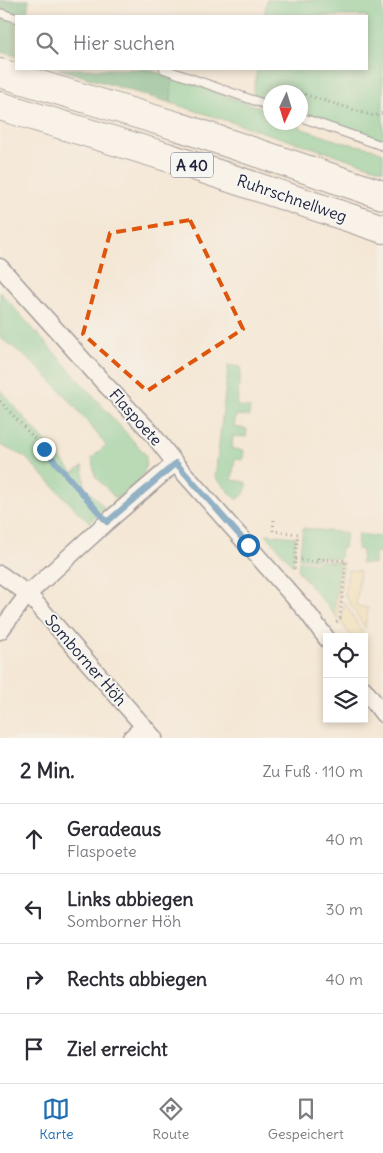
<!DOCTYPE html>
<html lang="de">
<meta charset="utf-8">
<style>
:root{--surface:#fff;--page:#f2f2f3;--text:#2b2b33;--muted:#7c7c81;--line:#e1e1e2;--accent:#1f6fb2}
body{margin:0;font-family:Delius,sans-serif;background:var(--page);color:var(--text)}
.controls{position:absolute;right:15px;bottom:15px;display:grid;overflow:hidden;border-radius:0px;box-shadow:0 2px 8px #0003}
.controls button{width:45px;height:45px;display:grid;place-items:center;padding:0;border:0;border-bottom:1px solid var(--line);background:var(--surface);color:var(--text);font:25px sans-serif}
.compass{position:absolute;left:263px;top:85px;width:45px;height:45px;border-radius:50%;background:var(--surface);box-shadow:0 2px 8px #0003;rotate:184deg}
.stop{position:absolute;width:15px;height:15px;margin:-11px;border:4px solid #1f6fb2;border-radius:50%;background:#fff}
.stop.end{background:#1f6fb2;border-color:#fff;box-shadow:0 1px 5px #0008}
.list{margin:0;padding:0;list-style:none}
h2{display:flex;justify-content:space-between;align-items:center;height:65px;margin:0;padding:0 20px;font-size:21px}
h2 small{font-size:16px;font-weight:400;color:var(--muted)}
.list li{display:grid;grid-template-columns:32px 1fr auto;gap:15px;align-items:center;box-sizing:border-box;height:70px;padding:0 20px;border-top:1px solid var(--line)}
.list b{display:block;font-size:19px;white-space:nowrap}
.list p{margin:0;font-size:16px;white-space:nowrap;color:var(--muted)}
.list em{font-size:16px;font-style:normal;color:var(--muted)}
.icon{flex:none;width:28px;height:28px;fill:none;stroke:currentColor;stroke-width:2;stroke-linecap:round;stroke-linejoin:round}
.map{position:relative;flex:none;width:383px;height:738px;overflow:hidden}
.search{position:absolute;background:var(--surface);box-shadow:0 2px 8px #0003;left:15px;right:15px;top:15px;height:55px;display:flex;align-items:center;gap:12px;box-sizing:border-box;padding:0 18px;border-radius:0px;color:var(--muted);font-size:19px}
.sheet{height:345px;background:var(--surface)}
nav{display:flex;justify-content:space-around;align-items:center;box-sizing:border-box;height:70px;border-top:1px solid var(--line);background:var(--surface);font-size:14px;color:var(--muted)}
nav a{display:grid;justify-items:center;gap:2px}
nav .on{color:var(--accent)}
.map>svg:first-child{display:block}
.green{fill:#71c98f;stroke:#4a7665}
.forest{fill:#5cad7a;stroke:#3f685a}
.sand{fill:#eeda9e;stroke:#887e6c}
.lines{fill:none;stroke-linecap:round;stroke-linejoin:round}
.service-casing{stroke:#424052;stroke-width:10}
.minor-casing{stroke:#424052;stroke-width:19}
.motorway-casing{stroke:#424052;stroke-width:30}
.path{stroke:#424052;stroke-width:3;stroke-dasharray:1 4;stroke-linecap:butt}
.service{stroke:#fff;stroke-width:8}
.minor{stroke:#fff;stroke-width:16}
.motorway{stroke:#fff;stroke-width:28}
.route{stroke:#1f6fb2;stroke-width:6}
.marked{fill:none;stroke:#de560e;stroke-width:4;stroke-dasharray:10 6;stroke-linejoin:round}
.labels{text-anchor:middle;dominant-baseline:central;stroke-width:4;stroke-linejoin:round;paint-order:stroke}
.shield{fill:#f6f6f2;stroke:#626272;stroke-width:1}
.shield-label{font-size:15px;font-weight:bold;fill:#22223b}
.street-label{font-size:16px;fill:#22223b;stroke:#f6f6f2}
</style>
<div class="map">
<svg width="383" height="738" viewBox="0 0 383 738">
<rect width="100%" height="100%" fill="#f6f6f2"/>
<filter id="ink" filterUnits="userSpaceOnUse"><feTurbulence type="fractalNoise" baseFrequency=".02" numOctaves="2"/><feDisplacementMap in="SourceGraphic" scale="10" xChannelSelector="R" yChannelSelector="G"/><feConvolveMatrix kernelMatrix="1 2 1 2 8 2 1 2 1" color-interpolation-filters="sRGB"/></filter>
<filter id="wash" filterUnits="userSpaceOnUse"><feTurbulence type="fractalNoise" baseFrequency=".0096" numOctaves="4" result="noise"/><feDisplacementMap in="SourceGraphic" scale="20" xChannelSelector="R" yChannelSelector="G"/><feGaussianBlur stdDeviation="1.12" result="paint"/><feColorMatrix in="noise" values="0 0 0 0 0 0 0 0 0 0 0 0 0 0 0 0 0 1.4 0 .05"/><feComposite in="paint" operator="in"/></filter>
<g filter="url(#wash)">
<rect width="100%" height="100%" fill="#f4e7d5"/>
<!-- green -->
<path class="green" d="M267 0H383V141L301 111 300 92H270V100L253 94 257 69H367V16H264Z
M172 77 270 111V122H301L300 128 341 142 371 148 383 153V170L171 103Z
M0 292 145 454C152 475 130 487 116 499L95 476 92 458 106 445C75 406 43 366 0 338Z
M227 365 241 367 237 406 250 408 249 416 236 415 234 427 247 429 246 437 233 436 232 449 244 450 243 460 235 459 232 480 245 482 247 486 244 494 237 500 215 477 228 368Z
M0 390 73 473 83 466 85 487 105 508 89 523 25 457 0 445Z
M303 528 346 533 344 548H341L340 559 318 557 317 560 299 558Z
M266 534 296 537 293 566Z
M358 534 383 537V553L376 552 374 564 361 563 362 550 357 549Z
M319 560 340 562 334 614 298 571 299 561 319 563Z"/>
<!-- forest -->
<path class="forest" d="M0 0H29L27 16H16V56L0 52Z
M58 69H148L172 77 171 103Z"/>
<!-- sand -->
<path class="sand" d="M340 562H344L337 618 334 614Z
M348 570 360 571 356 606 368 608 365 628 345 595Z
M344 602 364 635V637H352L340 621 342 617Z"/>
</g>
<g filter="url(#ink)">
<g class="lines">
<!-- service casing -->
<g class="service-casing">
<path id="service" d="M0 13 16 18
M164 69 270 106
M300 117 383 146"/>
</g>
<!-- minor casing -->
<g class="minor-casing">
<path id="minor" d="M0 267 102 381 150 431 175 463 307 612 327 639
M0 574 28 594 154 738
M0 631 28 594 107 522 175 463
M364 689 383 714
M131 738 144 726"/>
</g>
<!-- motorway casing -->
<g class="motorway-casing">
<path id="motorway" d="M0 73 177 126 383 195
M0 106 167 157 383 229"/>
</g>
<!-- path -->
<path class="path" d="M280 92 290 89 299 92
M300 93 374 116 383 113
M0 401 44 449 98 511
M274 520 273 531 298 534 294 571
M296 559 318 562V559L346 561 340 618 336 623"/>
<!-- service -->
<use href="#service" class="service"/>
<!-- minor -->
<use href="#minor" class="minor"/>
<!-- motorway -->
<use href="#motorway" class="motorway"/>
</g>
</g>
<g class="lines" filter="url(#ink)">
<!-- route -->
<path class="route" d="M44 449 107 522 176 463 248 545"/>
</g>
<!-- marked area -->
<path d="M0 0H383V738H0ZM190 220 243 329 147 391 83 334 110 233Z" fill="#f4e7d5" fill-opacity=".55" fill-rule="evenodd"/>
<path class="marked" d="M190 220 243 329 147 391 83 334 110 233Z"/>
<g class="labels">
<!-- shield labels -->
<rect class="shield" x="171" y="152.5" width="42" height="25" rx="4"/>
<g class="shield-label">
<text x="192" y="165">A 40</text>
</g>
<!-- street labels -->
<g class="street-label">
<text transform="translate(292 198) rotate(19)">Ruhrschnellweg</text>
<text transform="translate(136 417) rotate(48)">Flaspoete</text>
<text transform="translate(86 660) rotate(49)">Somborner Höh</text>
</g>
</g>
</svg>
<div class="controls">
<button><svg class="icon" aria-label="locate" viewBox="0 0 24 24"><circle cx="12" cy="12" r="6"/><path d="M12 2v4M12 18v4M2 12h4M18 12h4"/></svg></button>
<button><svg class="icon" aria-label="layers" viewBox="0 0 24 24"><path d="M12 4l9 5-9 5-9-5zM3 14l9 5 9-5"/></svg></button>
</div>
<svg class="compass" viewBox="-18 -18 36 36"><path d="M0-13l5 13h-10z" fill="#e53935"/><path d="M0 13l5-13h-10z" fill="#7c7c81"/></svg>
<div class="stop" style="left:248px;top:545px"></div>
<div class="stop end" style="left:44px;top:449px"></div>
<div class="search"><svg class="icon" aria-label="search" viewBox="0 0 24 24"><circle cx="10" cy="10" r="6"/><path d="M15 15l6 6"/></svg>Hier suchen</div>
</div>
<section class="sheet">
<h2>2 Min.<small>Zu Fuß · 110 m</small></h2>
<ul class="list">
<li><svg class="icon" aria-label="ahead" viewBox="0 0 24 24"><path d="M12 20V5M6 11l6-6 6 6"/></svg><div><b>Geradeaus</b><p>Flaspoete</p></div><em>40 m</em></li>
<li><svg class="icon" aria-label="left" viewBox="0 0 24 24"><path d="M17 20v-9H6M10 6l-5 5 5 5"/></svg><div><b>Links abbiegen</b><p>Somborner Höh</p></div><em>30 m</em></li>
<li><svg class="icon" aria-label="right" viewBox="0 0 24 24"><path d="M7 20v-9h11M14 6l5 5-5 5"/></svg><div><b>Rechts abbiegen</b></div><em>40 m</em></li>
<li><svg class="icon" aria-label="arrive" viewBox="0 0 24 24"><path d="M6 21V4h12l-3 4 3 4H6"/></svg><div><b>Ziel erreicht</b></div></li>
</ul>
</section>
<nav>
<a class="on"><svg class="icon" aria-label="map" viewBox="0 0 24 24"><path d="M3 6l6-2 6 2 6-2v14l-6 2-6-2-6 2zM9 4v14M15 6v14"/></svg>Karte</a>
<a><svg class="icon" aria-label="directions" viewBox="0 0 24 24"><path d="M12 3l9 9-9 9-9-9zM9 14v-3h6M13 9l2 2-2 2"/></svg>Route</a>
<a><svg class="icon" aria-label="saved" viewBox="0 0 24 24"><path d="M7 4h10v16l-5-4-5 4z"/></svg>Gespeichert</a>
</nav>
